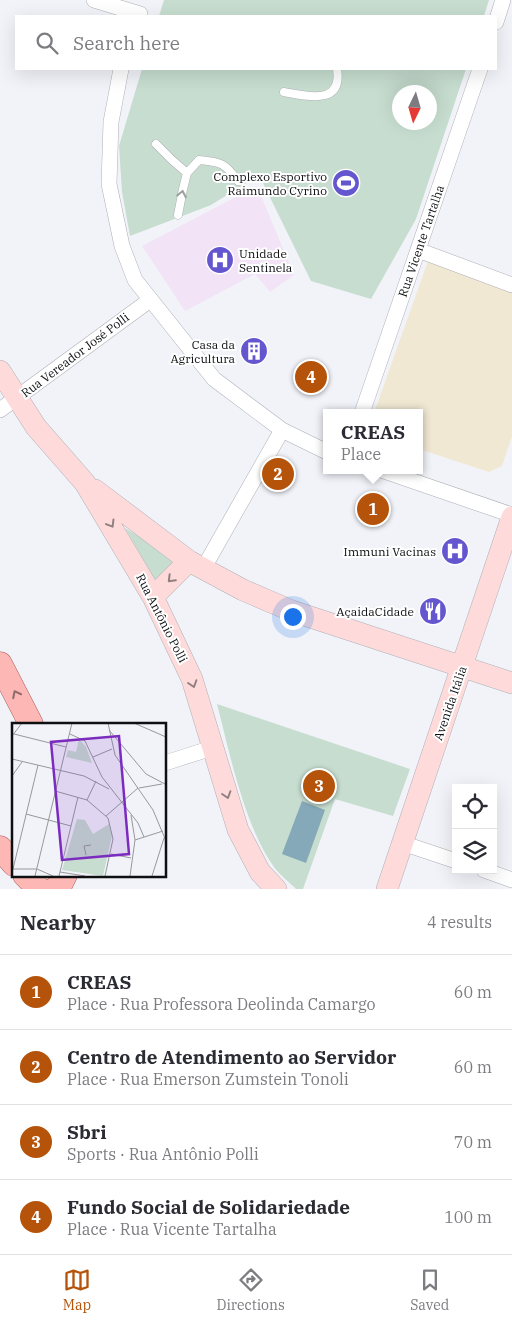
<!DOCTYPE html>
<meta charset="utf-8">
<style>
:root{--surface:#fff;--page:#f7f7f7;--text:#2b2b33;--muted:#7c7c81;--line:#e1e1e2;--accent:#b45309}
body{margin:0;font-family:"IBM Plex Serif",serif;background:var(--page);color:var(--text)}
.controls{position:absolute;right:15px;bottom:15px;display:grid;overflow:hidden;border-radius:0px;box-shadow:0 5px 20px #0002}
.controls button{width:45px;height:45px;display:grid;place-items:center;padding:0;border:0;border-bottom:1px solid var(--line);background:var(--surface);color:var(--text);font:25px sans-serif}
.compass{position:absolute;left:392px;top:85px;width:45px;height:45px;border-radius:50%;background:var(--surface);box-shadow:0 5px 20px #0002;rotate:185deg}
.you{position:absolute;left:292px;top:616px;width:18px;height:18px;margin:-12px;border:4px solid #fff;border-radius:50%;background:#1a73e8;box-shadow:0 0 0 8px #1a73e833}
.badge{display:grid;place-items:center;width:32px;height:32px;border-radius:50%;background:var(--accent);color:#fff;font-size:16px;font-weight:700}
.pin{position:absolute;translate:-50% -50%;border:2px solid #fff;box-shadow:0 1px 5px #0006}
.popup{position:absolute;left:323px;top:409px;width:100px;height:65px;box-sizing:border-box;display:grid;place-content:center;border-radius:0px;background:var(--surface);filter:drop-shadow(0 1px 4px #0005);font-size:16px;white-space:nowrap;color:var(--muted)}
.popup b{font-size:19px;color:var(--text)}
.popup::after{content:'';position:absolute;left:50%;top:100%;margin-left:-10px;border:10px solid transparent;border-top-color:var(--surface)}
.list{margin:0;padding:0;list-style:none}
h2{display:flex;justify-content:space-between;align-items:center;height:65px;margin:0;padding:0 20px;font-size:21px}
h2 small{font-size:16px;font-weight:400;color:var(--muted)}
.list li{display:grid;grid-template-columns:32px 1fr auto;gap:15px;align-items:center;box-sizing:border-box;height:75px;padding:0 20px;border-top:1px solid var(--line)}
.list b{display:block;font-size:19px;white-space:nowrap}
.list p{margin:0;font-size:16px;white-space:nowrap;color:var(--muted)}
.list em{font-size:16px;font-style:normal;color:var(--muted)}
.icon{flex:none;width:28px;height:28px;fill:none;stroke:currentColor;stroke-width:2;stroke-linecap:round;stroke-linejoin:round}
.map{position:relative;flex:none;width:512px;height:889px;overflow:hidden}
.search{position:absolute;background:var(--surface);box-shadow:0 5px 20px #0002;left:15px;right:15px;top:15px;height:55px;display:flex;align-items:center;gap:12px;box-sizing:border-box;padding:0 18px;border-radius:0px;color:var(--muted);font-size:19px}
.sheet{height:365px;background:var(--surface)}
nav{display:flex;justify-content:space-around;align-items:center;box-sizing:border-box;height:70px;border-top:1px solid var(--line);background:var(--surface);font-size:14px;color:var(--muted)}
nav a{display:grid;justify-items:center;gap:2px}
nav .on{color:var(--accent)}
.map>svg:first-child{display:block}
.education{fill:#f1e8d3}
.medical{fill:#f2e3f6}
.park{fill:#c6ddcf;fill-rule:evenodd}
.water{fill:#85a9b9}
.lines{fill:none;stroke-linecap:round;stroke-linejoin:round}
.lane-casing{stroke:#afb0b7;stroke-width:9}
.street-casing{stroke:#afb0b7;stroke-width:16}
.secondary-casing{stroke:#afb0b7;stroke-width:22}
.primary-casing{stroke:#a95e5c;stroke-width:25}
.lane{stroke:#fff;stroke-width:8}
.street{stroke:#fff;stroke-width:15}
.secondary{stroke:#fedbda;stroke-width:21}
.primary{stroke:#fdb8b5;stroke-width:24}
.oneway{stroke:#9f9fa0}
.oneway2{stroke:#927f80}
.oneway3{stroke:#916c6b}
.labels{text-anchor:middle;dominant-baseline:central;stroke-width:4;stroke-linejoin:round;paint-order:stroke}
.poi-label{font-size:12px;fill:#0e0f11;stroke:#fff;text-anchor:end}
.street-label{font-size:12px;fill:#0e0f11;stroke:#fff}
.inset-road{fill:none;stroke:#96989c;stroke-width:1}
.view{fill:#7b2cbf;fill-opacity:0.15;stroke:#7b2cbf;stroke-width:2.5}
.inset-edge{fill:none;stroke:#0e0f11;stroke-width:2.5}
</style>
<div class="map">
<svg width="512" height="889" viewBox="0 0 512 889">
<rect width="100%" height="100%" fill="#f1f3f9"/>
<!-- education -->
<path class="education" d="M428 261 512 292V436L502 466 489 472 419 449V413H374Z"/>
<!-- medical -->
<path class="medical" d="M257 186 294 275 270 292 255 274 185 311 142 246Z"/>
<!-- park -->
<path class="park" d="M164 0H489L484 16H159Z
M142 69H466L416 219 371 299 311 281 259 175 211 205 130 236 122 192 119 146ZM400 92H430V122H400Z
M125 528 179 560 157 583Z
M217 704 410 769 393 816 335 799 303 889H296C289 882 280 875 274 867 244 825 230 754 217 704Z"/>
<!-- water -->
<path class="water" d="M302 801 325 810 306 863 282 854Z"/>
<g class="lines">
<!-- lane casing -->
<g class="lane-casing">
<path id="lane" d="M284 92C306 96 343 106 337 69
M156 144 172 160 187 173
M178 215 183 189 187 173 199 160C221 162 225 163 238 181"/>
</g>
<!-- street casing -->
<g class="street-casing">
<path id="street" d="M94 0 140 14
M496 22 503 0
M121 69 111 122 109 184 122 246 135 280 214 379 282 430 327 452
M418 250 512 285
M0 410 150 300
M362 413 480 69
M381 470 512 515
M203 569 282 430
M165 763 212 748
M402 843 456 861
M484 870 512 880"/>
</g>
<!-- secondary casing -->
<g class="secondary-casing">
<path id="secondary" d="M0 371 36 427 85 483 153 597 192 679 238 830 260 872 276 889
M95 490 189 561 243 590 292 611 512 683
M153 597 189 561
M387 889 512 517"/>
</g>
<!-- primary casing -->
<g class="primary-casing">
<path id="primary" d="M0 664 31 724
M0 848 14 864
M25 875 39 889
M55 889 60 885 65 875"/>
</g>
<!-- lane -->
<use href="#lane" class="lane"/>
<!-- street -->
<use href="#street" class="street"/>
<!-- secondary -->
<use href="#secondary" class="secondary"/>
<!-- primary -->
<use href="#primary" class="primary"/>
</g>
<!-- one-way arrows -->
<defs><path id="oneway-chevron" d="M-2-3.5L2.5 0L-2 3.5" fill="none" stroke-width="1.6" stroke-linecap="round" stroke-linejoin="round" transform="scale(1.25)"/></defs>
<use class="oneway" href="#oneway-chevron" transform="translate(182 194) rotate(-79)"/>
<g class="oneway2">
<use href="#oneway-chevron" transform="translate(111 524) rotate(59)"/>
<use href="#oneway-chevron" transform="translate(171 579) rotate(135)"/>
<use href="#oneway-chevron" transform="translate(193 684) rotate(72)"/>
<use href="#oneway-chevron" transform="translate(227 795) rotate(72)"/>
</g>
<use class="oneway3" href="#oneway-chevron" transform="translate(16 694) rotate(-117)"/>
<!-- icons -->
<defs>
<g id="stadium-disc" transform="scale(1.4375)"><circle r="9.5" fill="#6456cf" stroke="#fff"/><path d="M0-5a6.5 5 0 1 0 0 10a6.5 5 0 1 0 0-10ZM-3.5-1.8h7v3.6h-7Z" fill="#fff"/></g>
<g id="hospital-disc" transform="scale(1.4375)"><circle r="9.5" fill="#6456cf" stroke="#fff"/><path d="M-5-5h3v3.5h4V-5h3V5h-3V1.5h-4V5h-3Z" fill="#fff"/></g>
<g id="building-disc" transform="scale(1.4375)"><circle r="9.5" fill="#6456cf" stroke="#fff"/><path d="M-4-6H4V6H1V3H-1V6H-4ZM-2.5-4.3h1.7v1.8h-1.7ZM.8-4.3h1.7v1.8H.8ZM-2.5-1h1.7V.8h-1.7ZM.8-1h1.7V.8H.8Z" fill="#fff"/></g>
<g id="restaurant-disc" transform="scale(1.4375)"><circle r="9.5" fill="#6456cf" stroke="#fff"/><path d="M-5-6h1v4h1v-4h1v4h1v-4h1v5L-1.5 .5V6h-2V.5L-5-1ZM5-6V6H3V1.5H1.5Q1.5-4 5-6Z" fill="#fff"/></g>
</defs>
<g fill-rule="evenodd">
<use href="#stadium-disc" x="346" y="183"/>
<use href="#hospital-disc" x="220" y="260"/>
<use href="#building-disc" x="254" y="351"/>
<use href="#hospital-disc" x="455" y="551"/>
<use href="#restaurant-disc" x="433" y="611"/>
</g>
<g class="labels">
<!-- poi labels -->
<g class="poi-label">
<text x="327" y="176">Complexo Esportivo<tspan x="327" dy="14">Raimundo Cyrino</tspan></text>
<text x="239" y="253" text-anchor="start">Unidade<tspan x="239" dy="14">Sentinela</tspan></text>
<text x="235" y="344">Casa da<tspan x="235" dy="14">Agricultura</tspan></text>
<text x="436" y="551">Immuni Vacinas</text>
<text x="414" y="611">AçaidaCidade</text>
</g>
<!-- street labels -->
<g class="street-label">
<text transform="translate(421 241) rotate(-71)">Rua Vicente Tartalha</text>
<text transform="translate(75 355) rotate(-37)">Rua Vereador José Polli</text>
<text transform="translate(162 618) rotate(63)">Rua Antônio Polli</text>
<text transform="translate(450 703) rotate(-71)">Avenida Itália</text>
</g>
</g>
<!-- overview -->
<g transform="translate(12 723)">
<rect width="154" height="154" fill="#f1f3f9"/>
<path d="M67 16 74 24 80 40 54 34 56 27 64 29ZM65 96 73 97 81 111 97 101 100 113 91 153 50 147Z" fill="#c6ddcf"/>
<path class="inset-road" d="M96 0 103 32 141 87 154 118M122 0 154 14M97 7 134 51 153 61M2 11 54 24M58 11 73 18 90 54 126 100 132 114M0 13 10 0M81 34 100 26M0 36 72 53 97 66M0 53 10 39M127 65 150 61M43 68 75 77 96 95 101 116 93 153M75 77 84 58M14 91 59 103M94 93 126 65M123 117 151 108M99 131 119 135M74 132 72 123 79 122M1 146 26 42M1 146H25L41 153M48 149 73 153M23 153 60 0M47 153 66 74M118 153 123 117 119 92M140 153 152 115"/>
<path class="view" d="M107 13 117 131 50 137 39 19Z"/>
<rect width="154" height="154" class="inset-edge"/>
</g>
</svg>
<div class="controls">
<button><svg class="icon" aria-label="locate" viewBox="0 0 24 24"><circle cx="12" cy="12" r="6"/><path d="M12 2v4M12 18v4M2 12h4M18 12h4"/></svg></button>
<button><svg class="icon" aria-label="layers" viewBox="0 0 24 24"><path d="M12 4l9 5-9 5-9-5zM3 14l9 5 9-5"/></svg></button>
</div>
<svg class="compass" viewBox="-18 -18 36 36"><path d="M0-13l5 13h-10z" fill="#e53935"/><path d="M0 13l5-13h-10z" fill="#7c7c81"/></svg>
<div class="you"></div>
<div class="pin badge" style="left:373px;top:509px">1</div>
<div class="popup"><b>CREAS</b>Place</div>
<div class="pin badge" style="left:278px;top:474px">2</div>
<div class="pin badge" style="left:319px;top:786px">3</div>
<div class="pin badge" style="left:311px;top:377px">4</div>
<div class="search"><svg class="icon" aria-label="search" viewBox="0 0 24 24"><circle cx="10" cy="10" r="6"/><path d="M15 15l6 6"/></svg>Search here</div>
</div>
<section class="sheet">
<h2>Nearby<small>4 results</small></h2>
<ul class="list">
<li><span class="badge">1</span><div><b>CREAS</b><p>Place · Rua Professora Deolinda Camargo</p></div><em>60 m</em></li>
<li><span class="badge">2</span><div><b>Centro de Atendimento ao Servidor</b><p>Place · Rua Emerson Zumstein Tonoli</p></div><em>60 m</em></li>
<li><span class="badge">3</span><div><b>Sbri</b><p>Sports · Rua Antônio Polli</p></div><em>70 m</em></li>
<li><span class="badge">4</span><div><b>Fundo Social de Solidariedade</b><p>Place · Rua Vicente Tartalha</p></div><em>100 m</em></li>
</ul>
</section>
<nav>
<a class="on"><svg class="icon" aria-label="map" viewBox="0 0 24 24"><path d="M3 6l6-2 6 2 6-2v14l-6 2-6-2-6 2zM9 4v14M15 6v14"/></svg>Map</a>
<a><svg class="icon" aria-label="directions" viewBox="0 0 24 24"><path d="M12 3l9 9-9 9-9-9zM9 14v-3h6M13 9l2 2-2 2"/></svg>Directions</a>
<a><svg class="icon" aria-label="saved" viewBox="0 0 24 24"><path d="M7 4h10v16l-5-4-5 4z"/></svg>Saved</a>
</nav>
